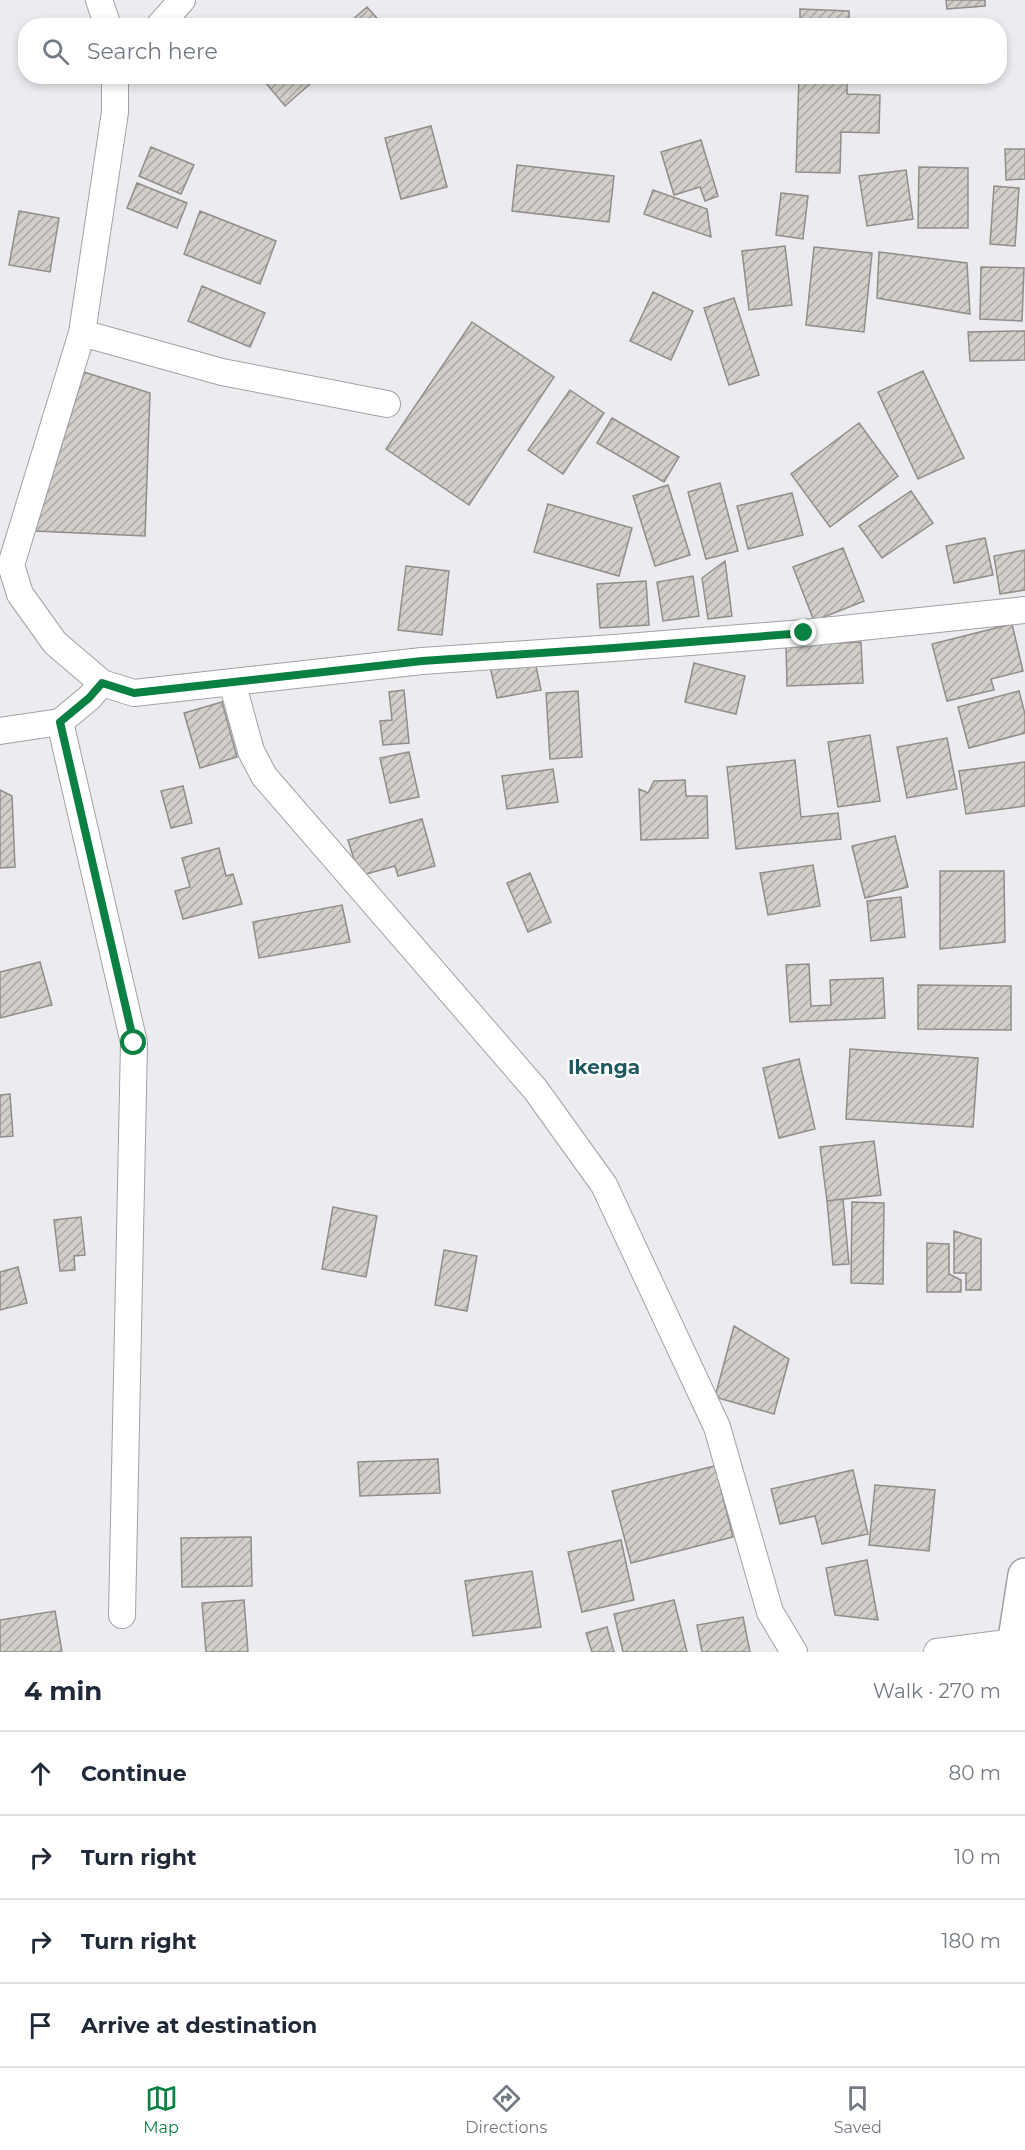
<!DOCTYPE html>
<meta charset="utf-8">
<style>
:root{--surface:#fff;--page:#f6f6f7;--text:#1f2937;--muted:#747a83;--line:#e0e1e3;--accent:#0b8043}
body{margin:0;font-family:Montserrat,sans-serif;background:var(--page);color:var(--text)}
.stop{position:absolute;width:18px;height:18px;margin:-14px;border:4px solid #0b8043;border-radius:50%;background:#fff}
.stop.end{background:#0b8043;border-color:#fff;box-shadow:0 2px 6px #0008}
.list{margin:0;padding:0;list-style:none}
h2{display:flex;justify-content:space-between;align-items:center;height:78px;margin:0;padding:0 24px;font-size:26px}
h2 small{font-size:20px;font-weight:400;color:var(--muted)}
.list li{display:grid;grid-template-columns:39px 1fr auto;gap:18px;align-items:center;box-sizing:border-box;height:84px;padding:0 24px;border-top:2px solid var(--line)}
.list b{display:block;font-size:22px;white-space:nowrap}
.list em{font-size:20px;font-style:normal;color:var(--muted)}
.icon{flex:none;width:33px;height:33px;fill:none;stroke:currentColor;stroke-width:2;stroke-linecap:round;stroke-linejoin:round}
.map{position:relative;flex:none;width:1025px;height:1652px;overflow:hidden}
.search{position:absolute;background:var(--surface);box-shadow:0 3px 9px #0003;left:18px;right:18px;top:18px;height:66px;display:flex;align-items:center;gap:15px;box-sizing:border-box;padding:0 21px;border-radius:24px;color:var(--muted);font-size:22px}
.sheet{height:414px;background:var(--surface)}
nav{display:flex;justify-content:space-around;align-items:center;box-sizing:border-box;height:84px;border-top:2px solid var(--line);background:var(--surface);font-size:16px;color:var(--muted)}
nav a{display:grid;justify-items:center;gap:3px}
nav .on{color:var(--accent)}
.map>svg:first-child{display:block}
.building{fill:url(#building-hatch);stroke:#918d89;stroke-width:1.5}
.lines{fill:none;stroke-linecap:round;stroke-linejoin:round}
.minor-casing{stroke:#a2a1a6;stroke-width:28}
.secondary-casing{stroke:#a2a1a6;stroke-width:36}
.minor{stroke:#fff;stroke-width:26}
.secondary{stroke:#fff;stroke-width:33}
.route{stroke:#0b8043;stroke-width:8}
.labels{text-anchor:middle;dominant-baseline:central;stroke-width:4.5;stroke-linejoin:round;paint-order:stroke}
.quarter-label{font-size:20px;font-weight:bold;fill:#1f5860;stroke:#fff}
</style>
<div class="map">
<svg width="1025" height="1652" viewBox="0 0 1025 1652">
<defs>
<pattern id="building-hatch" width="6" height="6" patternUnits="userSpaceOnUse" patternTransform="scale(1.5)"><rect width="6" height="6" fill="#d2ceca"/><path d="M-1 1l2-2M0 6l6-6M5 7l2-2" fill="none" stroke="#aba8a5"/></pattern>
</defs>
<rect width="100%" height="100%" fill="#ecebf0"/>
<!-- building -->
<path class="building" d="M946 0H985V6L947 9Z
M367 7 384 26H345Z
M800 9 849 11V26H800Z
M260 76H319L285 106Z
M799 76H847V94L880 95 879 133 841 132 840 173 796 172Z
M431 126 447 187 401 199 385 138Z
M701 140 718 196 705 201 700 187 674 195 661 152Z
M151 147 194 165 181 194 139 176Z
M1005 149H1025V179L1006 180Z
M517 165 614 176 609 222 512 211Z
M919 167 968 168V228H918Z
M906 170 913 219 867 226 859 176Z
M137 183 187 203 177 228 127 208Z
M994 186 1019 188 1015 246 990 244Z
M653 190 707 209 711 237 644 214Z
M781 193 808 196 803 239 776 235Z
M19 211 59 218 50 272 9 265Z
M200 211 276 241 260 284 184 254Z
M785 246 792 305 749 310 742 251Z
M814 247 872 253 864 332 806 325Z
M879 252 967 263 970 314 877 298Z
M981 267 1024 268 1022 321 980 319Z
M202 286 265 313 250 347 188 321Z
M653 292 693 311 671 360 630 341Z
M734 298 759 375 729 385 704 308Z
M472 322 554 377 469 505 386 449Z
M1025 331V360L970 361 968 332Z
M923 371 964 458 918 479 878 392Z
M84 372 150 393 145 536 35 531Z
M570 390 604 413 563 474 528 450Z
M612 418 679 457 664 482 597 443Z
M859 423 898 476 830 527 791 474Z
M720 483 738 551 706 559 688 492Z
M668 485 690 555 655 566 633 496Z
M911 491 933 523 882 558 859 526Z
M792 493 803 535 748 549 737 506Z
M548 504 632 528 619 576 534 552Z
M985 538 993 575 954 583 946 546Z
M843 548 864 601 814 621 793 567Z
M1025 550V590L1000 594 994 556Z
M725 561 732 616 708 619 702 578Z
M406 566 449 571 442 635 398 630Z
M693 576 699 616 663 621 657 582Z
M646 581 649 625 600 628 597 584Z
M1012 624 1023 671 991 679 994 690 947 701 932 644Z
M861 642 863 683 787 686 786 645Z
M534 657 541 690 497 698 490 666Z
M694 663 745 676 736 714 685 702Z
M404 690 409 743 383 745 380 721 392 720 389 692Z
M578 691 582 757 550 759 546 693Z
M1019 691 1025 714V733L969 748 958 707Z
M222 702 237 757 200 768 184 713Z
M870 735 880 801 838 807 828 742Z
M947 738 957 789 907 798 897 747Z
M409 752 419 797 390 803 380 758Z
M795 760 801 817 838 813 841 839 736 849 727 767Z
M1025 762V806L966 814 959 771Z
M553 769 558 802 507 809 502 776Z
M685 780 686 796H707L708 838 641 840 639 789 648 793 654 781Z
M183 786 192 823 171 828 161 791Z
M0 790 12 796 15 867 0 868Z
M422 819 435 866 398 876 395 866 359 876 348 840Z
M895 836 908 887 865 898 852 846Z
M219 848 226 876 233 874 242 904 183 919 175 891 190 887 182 858Z
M813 865 820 906 768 915 760 873Z
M940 871H1004L1005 942 940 949Z
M530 873 551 922 528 932 507 883Z
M901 897 905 937 871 941 867 901Z
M342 905 350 942 259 958 253 922Z
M40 962 52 1005 0 1018V972Z
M809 964 811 1006 831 1005 830 980 883 978 885 1018 790 1022 786 965Z
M918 985 1011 986V1030L918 1029Z
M850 1049 978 1058 973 1127 846 1119Z
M799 1059 815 1129 779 1138 763 1068Z
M10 1094 13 1136 0 1137V1095Z
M874 1141 881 1195 827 1201 820 1147Z
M843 1199 849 1264 833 1265 827 1201Z
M852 1202 884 1203 883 1284 851 1283Z
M333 1207 377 1216 366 1277 322 1269Z
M81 1217 85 1255 74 1256 75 1270 60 1271 54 1220Z
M954 1231 981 1239V1290H966V1273H954Z
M927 1243 949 1244V1274L961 1280V1292H927Z
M444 1250 477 1256 467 1311 435 1305Z
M18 1267 27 1303 0 1310V1272Z
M734 1326 789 1359 774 1414 715 1397Z
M438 1459 440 1493 360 1496 358 1462Z
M715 1466 733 1537 631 1563 612 1491Z
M853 1470 868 1534 822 1544 815 1516 780 1524 771 1489Z
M875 1485 935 1490 929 1551 869 1545Z
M251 1537 252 1586 182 1587 181 1538Z
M621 1540 634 1600 582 1612 568 1552Z
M867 1560 878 1620 835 1615 826 1568Z
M532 1571 541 1627 473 1636 465 1581Z
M244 1600 248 1652H206L202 1603Z
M674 1600 687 1652H623L614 1614Z
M55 1611 62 1652H0V1620Z
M743 1617 750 1652H702L697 1625Z
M607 1627 614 1652H592L586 1633Z"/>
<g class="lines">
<!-- minor casing -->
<g class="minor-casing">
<path id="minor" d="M99 0 108 26
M159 26 182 0
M115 76V112L82 333 11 565 20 594 55 643 102 683 134 693 422 661 614 648 804 633 1025 610
M82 333 222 372 387 404
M232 682 251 751 264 776 535 1089 604 1185 717 1427 770 1612 794 1652
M60 722 134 1043 122 1615
M0 731 60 722 89 698 102 683
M937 1652 1015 1642"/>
</g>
<!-- secondary casing -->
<g class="secondary-casing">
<path id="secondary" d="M1013 1652 1025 1575"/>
</g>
<!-- minor -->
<use href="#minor" class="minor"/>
<!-- secondary -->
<use href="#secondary" class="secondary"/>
</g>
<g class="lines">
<!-- route -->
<path class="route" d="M134 1043 60 722 89 698 102 683 134 693 422 661 614 648 804 633"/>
</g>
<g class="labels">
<!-- quarter labels -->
<g class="quarter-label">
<text x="604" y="1067">Ikenga</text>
</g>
</g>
</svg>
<div class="stop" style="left:134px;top:1043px"></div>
<div class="stop end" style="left:804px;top:633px"></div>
<div class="search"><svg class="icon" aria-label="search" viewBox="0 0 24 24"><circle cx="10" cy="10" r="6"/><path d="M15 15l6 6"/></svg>Search here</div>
</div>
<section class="sheet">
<h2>4 min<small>Walk · 270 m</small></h2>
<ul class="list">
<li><svg class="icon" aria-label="ahead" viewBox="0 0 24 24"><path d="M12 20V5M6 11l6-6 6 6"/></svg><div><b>Continue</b></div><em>80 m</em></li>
<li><svg class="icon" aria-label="right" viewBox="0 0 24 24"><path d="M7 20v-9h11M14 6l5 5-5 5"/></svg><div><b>Turn right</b></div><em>10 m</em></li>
<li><svg class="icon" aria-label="right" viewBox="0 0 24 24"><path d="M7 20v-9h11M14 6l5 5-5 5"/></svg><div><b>Turn right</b></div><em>180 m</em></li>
<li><svg class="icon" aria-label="arrive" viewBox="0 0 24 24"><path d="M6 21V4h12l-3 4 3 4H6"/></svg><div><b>Arrive at destination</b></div></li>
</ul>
</section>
<nav>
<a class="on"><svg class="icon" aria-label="map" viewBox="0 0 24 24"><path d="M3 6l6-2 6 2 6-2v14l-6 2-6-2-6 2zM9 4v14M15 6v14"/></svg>Map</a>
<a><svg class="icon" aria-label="directions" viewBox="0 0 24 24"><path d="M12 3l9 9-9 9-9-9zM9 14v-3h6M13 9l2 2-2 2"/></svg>Directions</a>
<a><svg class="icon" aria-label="saved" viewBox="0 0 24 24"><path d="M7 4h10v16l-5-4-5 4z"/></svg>Saved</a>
</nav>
